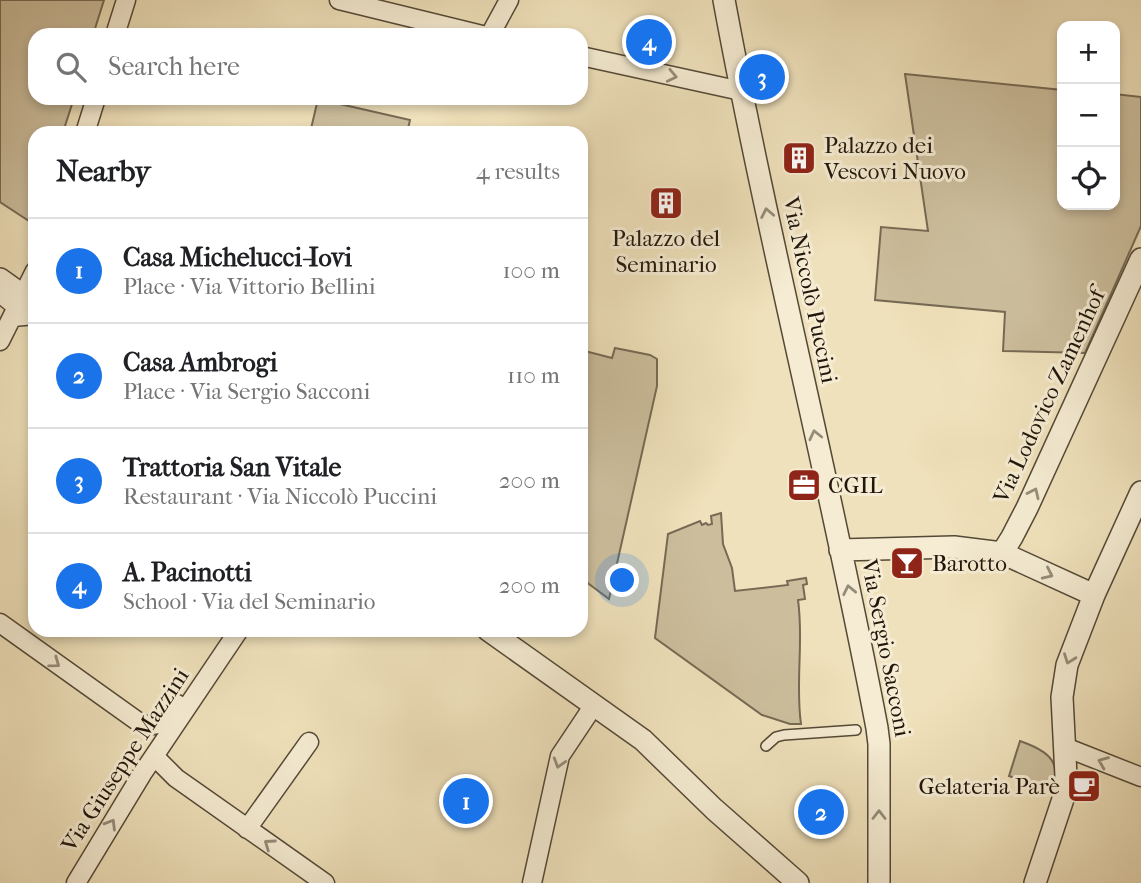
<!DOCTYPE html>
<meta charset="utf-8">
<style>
:root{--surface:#fff;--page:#f2f2f2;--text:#202124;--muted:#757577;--line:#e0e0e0;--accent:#1a73e8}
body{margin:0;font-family:"IM FELL French Canon",serif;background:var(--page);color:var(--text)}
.controls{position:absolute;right:21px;top:21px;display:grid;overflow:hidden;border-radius:14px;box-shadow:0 4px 10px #0003}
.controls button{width:63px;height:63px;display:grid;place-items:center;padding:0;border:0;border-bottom:2px solid var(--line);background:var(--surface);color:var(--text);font:35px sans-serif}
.you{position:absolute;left:623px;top:581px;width:24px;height:24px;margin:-18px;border:5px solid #fff;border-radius:50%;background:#1a73e8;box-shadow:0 0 0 10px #1a73e833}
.badge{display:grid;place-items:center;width:46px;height:46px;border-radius:50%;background:var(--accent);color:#fff;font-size:23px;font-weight:700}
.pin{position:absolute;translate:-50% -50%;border:4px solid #fff;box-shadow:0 2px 7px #0006}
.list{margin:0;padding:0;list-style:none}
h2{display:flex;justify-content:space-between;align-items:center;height:91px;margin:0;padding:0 28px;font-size:30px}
h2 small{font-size:23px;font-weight:400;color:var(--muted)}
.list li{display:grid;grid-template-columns:46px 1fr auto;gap:21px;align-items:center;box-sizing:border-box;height:105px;padding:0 28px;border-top:2px solid var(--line)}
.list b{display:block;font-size:26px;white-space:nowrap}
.list p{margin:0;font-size:23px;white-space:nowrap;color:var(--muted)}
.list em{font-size:23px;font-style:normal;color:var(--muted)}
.icon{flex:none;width:38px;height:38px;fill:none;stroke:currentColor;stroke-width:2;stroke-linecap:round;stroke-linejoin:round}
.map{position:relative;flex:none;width:1141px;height:883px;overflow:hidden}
.search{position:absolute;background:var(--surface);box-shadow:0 4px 10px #0003;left:28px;top:28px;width:560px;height:77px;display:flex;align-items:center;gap:18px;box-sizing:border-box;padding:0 24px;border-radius:21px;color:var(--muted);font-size:26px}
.panel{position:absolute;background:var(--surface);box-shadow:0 4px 10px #0003;left:28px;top:126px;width:560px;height:511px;border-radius:21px}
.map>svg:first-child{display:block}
.green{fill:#ccbe9d;stroke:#766a54;stroke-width:2}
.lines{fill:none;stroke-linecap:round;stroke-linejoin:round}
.service-casing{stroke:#544937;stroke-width:12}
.minor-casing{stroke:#544937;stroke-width:21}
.tertiary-casing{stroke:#544937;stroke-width:24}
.service{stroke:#f5ecd3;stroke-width:9}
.minor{stroke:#f5ecd3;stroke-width:18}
.tertiary{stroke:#f5ecd3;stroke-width:21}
.oneway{stroke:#968c79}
.labels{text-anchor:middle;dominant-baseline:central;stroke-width:6;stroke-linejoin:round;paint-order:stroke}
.poi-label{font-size:23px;fill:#21160b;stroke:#f5ecd3;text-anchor:start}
.street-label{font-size:23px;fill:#21160b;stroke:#f5ecd3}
</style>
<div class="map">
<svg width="1141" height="883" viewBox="0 0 1141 883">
<rect width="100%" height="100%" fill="#efe1bb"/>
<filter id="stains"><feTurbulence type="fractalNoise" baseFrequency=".00286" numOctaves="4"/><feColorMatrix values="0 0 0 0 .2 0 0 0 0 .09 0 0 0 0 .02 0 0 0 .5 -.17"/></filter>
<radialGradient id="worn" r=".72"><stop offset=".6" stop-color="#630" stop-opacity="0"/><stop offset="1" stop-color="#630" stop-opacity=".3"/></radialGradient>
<!-- green -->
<path class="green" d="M0 0H104L93 35H35V98H74L65 126 73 133H35V225L0 202Z
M905 74 1062 90V205H1115V94L1141 97V226L1085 353 1003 351 1005 312 875 300 881 227 928 231Z
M318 99 410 120 407 133H310Z
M615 348 650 355 657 359V386L609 599 581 578V350L612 358Z
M721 513 723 544 732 568 735 591 788 585 787 581 806 578 807 584 803 585 805 599 798 600C804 641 795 683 801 724H790L762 715 655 638 668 534 700 521 702 525 706 523 708 525 712 524 711 516Z
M1020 741C1034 746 1057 755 1055 773 1055 778 1052 784 1050 789L1009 776Z"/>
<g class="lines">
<!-- service casing -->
<g class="service-casing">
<path id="service" d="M766 746 776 737 784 735 856 730"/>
</g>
<!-- minor casing -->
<g class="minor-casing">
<path id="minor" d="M339 0 482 35
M115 35 126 0
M490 35 509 0
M581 56 741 91
M85 133 96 98
M0 293 17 307 0 341
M18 305 35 271
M13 317 35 315
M0 623 140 723C160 730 165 719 177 704
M1065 747 1141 777
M154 756 176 778 325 883
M247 829 309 742
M76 883 142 774 239 630
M532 883 560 756 594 705"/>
</g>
<!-- tertiary casing -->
<g class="tertiary-casing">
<path id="tertiary" d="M724 0C769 244 831 484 877 728L879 744V883
M0 279 35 304
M840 550 954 547 1002 553 1094 595
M1002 553 1012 537 1027 508 1141 259
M488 630 643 740 714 809 798 883
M1035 883 1064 796 1066 776 1062 697 1067 665 1094 595 1141 492"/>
</g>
<!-- service -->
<use href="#service" class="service"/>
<!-- minor -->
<use href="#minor" class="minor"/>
<!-- tertiary -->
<use href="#tertiary" class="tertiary"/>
</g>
<!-- one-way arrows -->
<defs><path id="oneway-chevron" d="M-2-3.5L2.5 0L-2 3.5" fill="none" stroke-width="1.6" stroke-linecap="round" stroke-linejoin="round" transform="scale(1.75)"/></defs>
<g class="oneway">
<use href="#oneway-chevron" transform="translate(672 76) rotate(12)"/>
<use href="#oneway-chevron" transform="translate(767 213) rotate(-101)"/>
<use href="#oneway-chevron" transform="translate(815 435) rotate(-103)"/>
<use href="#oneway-chevron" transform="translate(1034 493) rotate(-65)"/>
<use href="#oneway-chevron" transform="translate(1048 574) rotate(25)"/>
<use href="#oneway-chevron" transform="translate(849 590) rotate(-102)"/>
<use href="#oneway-chevron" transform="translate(1069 659) rotate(110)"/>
<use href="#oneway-chevron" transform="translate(55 663) rotate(36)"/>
<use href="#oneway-chevron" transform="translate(1103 762) rotate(-158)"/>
<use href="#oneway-chevron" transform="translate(559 763) rotate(107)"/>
<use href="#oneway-chevron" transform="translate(879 815) rotate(-90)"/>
<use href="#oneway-chevron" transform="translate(111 824) rotate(-59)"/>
<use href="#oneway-chevron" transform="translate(269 844) rotate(-145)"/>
</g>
<!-- icons -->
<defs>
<g id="building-square" transform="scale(1.75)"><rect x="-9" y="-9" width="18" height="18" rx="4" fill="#8f2418" stroke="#f5ecd3"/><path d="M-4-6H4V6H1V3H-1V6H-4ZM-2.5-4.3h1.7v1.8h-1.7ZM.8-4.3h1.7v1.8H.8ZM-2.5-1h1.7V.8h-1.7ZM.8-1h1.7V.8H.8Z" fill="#fff"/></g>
<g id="office-square" transform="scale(1.75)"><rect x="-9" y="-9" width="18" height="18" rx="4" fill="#8f2418" stroke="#f5ecd3"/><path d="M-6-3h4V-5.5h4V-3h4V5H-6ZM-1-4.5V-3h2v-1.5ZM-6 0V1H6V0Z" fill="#fff"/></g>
<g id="bar-square" transform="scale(1.75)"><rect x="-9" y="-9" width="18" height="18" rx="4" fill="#8f2418" stroke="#f5ecd3"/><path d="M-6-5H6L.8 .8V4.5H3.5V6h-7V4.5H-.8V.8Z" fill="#fff"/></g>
<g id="cafe-square" transform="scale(1.75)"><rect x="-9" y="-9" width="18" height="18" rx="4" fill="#8f2418" stroke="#f5ecd3"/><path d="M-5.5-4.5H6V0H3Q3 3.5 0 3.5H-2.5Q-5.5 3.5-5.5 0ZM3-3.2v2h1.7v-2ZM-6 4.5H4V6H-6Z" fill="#fff"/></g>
</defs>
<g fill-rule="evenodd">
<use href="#building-square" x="799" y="158"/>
<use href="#building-square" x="666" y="203"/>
<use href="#office-square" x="804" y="485"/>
<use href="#bar-square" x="907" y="563"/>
<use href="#cafe-square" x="1084" y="786"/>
</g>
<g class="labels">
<!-- poi labels -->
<g class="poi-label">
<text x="824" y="145">Palazzo dei<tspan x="824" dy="26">Vescovi Nuovo</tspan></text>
<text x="666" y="238" text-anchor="middle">Palazzo del<tspan x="666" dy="26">Seminario</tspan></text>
<text x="828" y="485">CGIL</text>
<text x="932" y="563">Barotto</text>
<text x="1060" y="786" text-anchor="end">Gelateria Parè</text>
</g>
<!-- street labels -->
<g class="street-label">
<text transform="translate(810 290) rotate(78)">Via Niccolò Puccini</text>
<text transform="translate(1049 396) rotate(-65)">Via Lodovico Zamenhof</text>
<text transform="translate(886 648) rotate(79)">Via Sergio Sacconi</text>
<text transform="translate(125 760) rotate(-57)">Via Giuseppe Mazzini</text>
</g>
</g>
<rect width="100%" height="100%" filter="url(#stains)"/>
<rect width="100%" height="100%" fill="url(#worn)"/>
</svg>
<div class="controls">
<button>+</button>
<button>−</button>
<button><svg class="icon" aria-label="locate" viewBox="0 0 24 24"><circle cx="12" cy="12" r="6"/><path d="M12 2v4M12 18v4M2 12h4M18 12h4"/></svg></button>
</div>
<div class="you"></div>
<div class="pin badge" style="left:466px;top:801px">1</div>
<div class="pin badge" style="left:821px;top:812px">2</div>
<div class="pin badge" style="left:762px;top:77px">3</div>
<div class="pin badge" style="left:649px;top:42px">4</div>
<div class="search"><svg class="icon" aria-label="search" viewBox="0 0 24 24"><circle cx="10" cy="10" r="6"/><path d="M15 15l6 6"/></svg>Search here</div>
<section class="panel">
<h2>Nearby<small>4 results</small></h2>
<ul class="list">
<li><span class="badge">1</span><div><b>Casa Michelucci-Iovi</b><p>Place · Via Vittorio Bellini</p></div><em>100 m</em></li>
<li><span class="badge">2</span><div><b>Casa Ambrogi</b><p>Place · Via Sergio Sacconi</p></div><em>110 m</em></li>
<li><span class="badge">3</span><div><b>Trattoria San Vitale</b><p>Restaurant · Via Niccolò Puccini</p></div><em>200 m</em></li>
<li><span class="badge">4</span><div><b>A. Pacinotti</b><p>School · Via del Seminario</p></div><em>200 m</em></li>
</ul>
</section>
</div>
